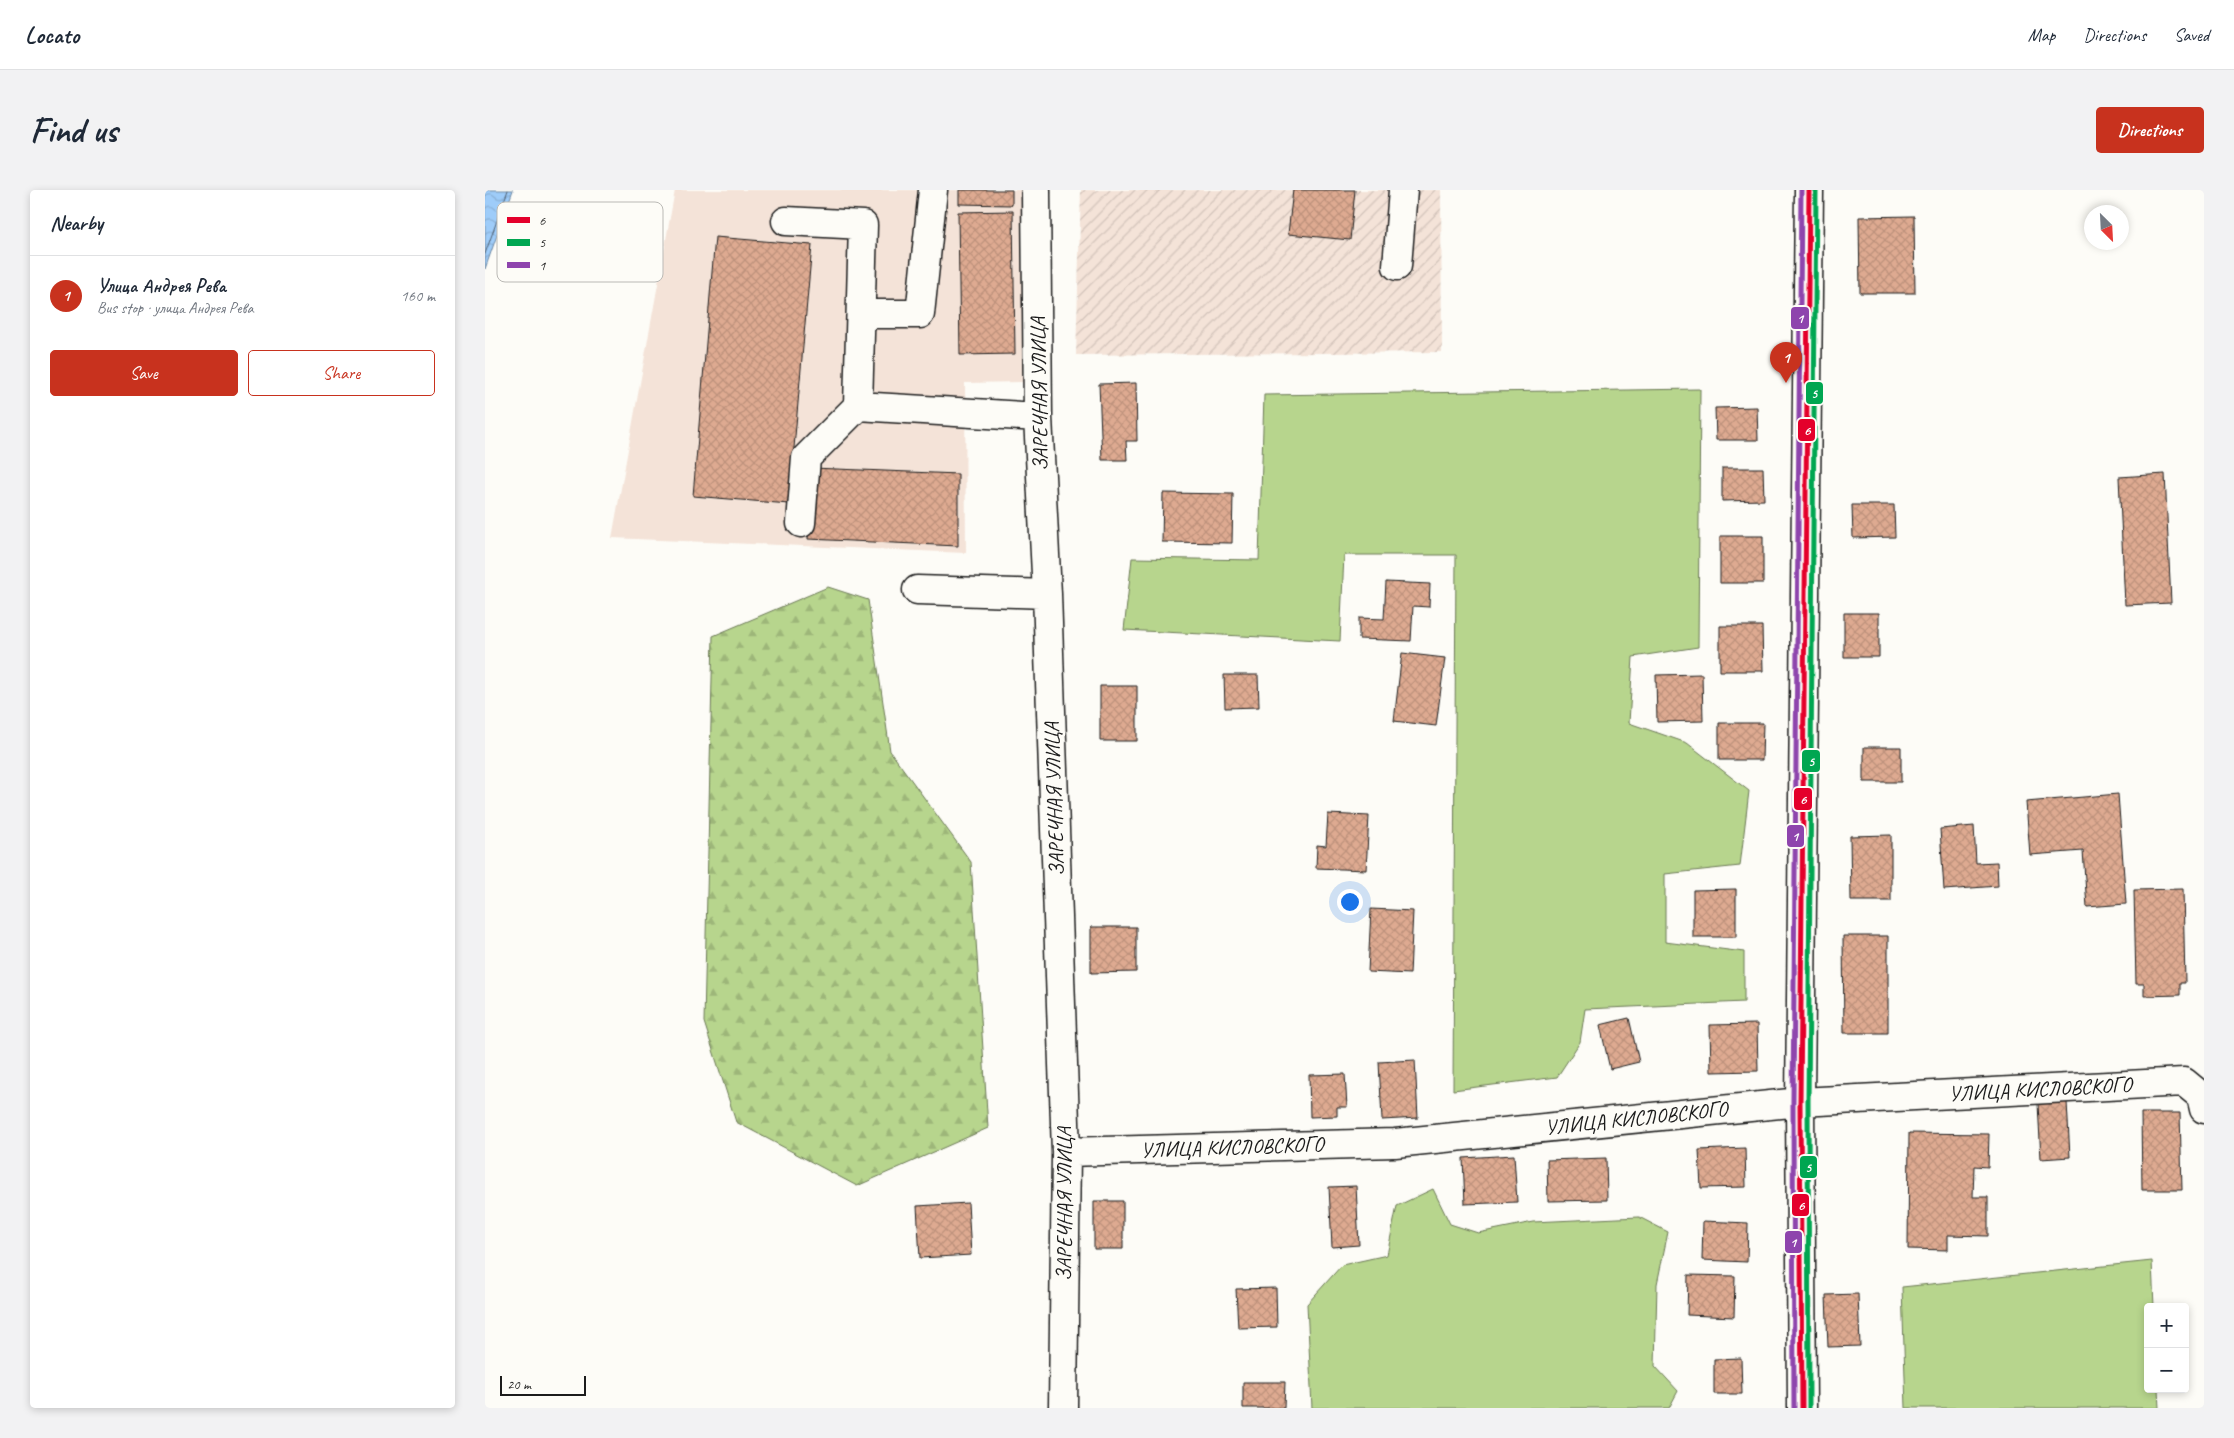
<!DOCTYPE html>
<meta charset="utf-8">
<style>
:root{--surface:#fff;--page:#f2f2f3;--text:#1f2937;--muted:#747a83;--line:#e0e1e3;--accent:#c8321e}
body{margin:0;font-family:Caveat,sans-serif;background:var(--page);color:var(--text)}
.controls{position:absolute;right:15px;bottom:15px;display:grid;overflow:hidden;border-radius:5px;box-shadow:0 2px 8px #0003}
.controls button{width:45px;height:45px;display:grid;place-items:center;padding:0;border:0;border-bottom:1px solid var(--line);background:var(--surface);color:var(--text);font:25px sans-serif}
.compass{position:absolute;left:1599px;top:15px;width:45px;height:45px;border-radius:50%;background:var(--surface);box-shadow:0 2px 8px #0003;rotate:156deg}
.scale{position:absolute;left:15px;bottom:12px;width:86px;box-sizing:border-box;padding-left:5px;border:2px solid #1c1c1c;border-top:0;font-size:14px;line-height:18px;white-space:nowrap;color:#1c1c1c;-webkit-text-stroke:4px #fdfcf7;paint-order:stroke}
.you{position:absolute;left:864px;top:711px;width:18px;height:18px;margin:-12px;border:4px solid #fff;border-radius:50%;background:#1a73e8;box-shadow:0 0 0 8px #1a73e833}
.badge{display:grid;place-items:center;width:32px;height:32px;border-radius:50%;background:var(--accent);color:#fff;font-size:16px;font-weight:700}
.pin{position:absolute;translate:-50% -41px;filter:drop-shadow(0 1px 2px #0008)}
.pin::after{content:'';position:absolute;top:26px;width:18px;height:15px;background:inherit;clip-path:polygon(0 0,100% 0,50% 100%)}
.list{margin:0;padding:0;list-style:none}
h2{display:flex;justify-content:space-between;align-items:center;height:65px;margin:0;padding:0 20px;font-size:21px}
h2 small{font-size:16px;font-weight:400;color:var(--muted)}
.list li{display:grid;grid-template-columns:32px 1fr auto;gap:15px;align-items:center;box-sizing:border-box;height:80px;padding:0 20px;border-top:1px solid var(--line)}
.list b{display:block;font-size:19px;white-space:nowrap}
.list p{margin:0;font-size:16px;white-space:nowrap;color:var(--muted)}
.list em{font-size:16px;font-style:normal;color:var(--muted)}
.actions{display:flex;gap:10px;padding:15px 20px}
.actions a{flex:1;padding:11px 0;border:1px solid var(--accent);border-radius:5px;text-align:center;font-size:18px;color:var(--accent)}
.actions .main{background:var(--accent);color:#fff}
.map{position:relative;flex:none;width:1719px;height:1218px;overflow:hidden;border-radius:5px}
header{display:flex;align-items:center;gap:30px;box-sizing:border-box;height:70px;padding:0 25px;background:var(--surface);border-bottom:1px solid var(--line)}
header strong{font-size:24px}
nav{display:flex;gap:28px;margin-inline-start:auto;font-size:18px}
.intro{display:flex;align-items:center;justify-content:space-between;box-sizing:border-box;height:120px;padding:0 30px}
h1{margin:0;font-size:35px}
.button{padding:12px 22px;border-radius:5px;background:var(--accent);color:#fff;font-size:18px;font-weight:700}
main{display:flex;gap:30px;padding:0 30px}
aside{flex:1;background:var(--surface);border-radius:5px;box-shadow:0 2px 8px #0003}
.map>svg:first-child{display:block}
.built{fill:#f4e3d8}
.industrial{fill:url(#industrial-furrows)}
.forest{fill:url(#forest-firs);stroke:#6a7854}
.garden{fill:#b7d58d;stroke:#6a7854}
.water{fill:url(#water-waves);stroke:#6a86a1}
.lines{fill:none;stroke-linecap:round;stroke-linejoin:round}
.shore{stroke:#506274;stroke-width:1}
.building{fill:url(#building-cross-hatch);stroke:#1c1c1c}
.minor-casing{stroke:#1c1c1c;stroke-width:31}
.minor{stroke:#fdfcf7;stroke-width:28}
.bus-1-casing{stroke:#fdfcf7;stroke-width:9}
.bus-2-casing{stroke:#fdfcf7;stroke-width:9}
.bus-3-casing{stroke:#fdfcf7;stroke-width:9}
.bus-1{stroke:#e4002b;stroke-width:5}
.bus-2{stroke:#00a651;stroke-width:5}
.bus-3{stroke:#8e44ad;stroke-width:5}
.labels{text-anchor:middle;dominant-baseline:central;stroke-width:5;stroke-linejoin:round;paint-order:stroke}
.street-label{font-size:21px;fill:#1c1c1c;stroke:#fdfcf7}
.key{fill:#fdfcf7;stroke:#bab9b5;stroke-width:1}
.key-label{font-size:14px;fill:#1c1c1c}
.line-badge{stroke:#fdfcf7;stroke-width:2}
.badge-label{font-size:14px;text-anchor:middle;font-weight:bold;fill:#fff}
</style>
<header>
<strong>Locato</strong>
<nav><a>Map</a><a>Directions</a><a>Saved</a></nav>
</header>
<div class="intro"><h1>Find us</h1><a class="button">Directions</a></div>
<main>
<aside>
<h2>Nearby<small></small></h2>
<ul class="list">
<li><span class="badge">1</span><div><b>Улица Андрея Рева</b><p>Bus stop · улица Андрея Рева</p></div><em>160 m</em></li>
</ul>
<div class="actions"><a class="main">Save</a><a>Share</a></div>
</aside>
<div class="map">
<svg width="1719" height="1218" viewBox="0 0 1719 1218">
<defs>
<pattern id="industrial-furrows" width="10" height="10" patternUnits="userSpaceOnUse" patternTransform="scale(1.25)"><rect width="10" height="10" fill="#f4e3d8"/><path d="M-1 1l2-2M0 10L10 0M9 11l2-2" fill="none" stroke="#d1c2b9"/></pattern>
<pattern id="forest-firs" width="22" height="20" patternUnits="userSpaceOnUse" patternTransform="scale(1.25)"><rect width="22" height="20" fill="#b7d58d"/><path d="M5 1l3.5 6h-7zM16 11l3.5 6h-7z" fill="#9db679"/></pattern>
<pattern id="water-waves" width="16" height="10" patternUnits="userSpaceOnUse" patternTransform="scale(1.25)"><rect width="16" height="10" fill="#9eccf9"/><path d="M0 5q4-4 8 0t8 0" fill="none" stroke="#88afd5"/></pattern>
<pattern id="building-cross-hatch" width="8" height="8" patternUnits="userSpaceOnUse" patternTransform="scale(1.25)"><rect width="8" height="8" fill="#deaa91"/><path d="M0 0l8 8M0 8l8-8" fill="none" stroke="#be927c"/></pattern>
</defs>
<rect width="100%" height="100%" fill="#fdfcf7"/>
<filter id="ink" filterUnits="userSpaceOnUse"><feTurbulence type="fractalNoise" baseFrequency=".02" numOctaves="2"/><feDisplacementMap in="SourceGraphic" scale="10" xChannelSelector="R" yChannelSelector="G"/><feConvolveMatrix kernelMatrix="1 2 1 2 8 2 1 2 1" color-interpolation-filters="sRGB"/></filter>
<g filter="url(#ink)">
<!-- built -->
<path class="built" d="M190 0H536L540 192 480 193 481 363 127 348Z"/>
<!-- industrial -->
<path class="industrial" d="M596 0H956L957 162 591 165Z"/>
<!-- forest -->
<path class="forest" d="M343 397 383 410 405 561 486 672 503 938 372 996 251 932 219 832 228 446Z"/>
<!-- garden -->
<path class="garden" d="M1215 199 1213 457 1148 467 1144 533 1202 553 1264 601 1255 676 1180 684V752L1259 762V812L1100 819 1095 852 1072 887 968 900 971 365H859L855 451 639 440 647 368 774 370 779 205Z
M948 999 965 1034 993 1043 1048 1032 1154 1027 1183 1042 1172 1094 1170 1176 1193 1201 1184 1218H827L822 1114 857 1075 902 1065 912 1016Z
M1667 1071 1669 1117H1663V1199H1673L1674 1218H1421L1417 1097Z"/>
<!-- water -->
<path class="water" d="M0 0H28L0 79Z"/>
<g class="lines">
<!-- shore -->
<path class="shore" d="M0 64 23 0"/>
</g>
<!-- building -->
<path class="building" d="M474 0H527V15L474 14Z
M808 0H870L865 50 803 44Z
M528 21 530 164 475 165 473 22Z
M1429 26 1430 103H1375L1374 27Z
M230 47 327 55 304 314 208 306Z
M651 193 652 251H641L642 270H617L614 194Z
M1272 217 1273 250H1231L1230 218Z
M327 278 473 284V356L323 349Z
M1237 278H1278L1279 310 1237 311Z
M1680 284 1686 413 1640 415 1634 287Z
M678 303 748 304 747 353 677 352Z
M1367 315H1409L1410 347 1368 348Z
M1235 346H1278V393H1235Z
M901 392 945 394 944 417 928 416 926 451 874 449V428L899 429Z
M1359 423H1394V467H1359Z
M1235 436H1277L1278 481H1235Z
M917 463 960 468 951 536 909 531Z
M1217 484 1218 531 1172 532 1171 485Z
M739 485H773L774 517 740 518Z
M615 496H652V551H615Z
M1234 533H1278L1277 570H1234Z
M1379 557H1416V592H1379Z
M1633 604 1641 714 1602 717 1598 661 1545 665 1541 612Z
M843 624 884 626 881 680 831 678 832 655 841 656Z
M1489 636 1491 673 1512 672 1513 696 1459 700 1455 639Z
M1406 645V711H1366L1365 646Z
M1251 699V747H1208V700Z
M1698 699 1700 793H1695V805L1659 806V794H1651L1649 700Z
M886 719 928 721 925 784 883 782Z
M606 737H651V782L606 783Z
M1358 746H1403V843H1359Z
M1144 828 1154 872 1125 879 1115 835Z
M1272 834 1273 881 1226 882 1225 835Z
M930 870 933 928 897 930 894 872Z
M860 884 862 917H852V926L825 927 824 885Z
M1582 912 1585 967 1556 969 1553 914Z
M1656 923H1695L1697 1000H1657Z
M1424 943 1504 944 1503 977 1489 976 1488 1007H1503V1046L1463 1045V1060L1423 1059Z
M1260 958 1261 997 1216 998 1214 960Z
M1029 965 1032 1012 980 1014 978 968Z
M1121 968 1122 1010 1063 1011 1062 970Z
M871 996 874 1055 847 1057 844 997Z
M609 1011H638V1059H609Z
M483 1013 486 1065 435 1068 432 1016Z
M1218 1031 1263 1033 1262 1072 1217 1070Z
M1203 1085 1250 1086 1249 1127 1202 1125Z
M791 1098 792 1137 753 1138 751 1099Z
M1373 1104 1375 1156 1343 1157 1341 1105Z
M1256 1168 1257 1204H1229V1169Z
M758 1192H800L799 1218H758Z"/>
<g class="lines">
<!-- minor casing -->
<g class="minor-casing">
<path id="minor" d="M551 0 553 227 562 404 581 962 578 1218
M301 31 378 35 373 216 553 227
M912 76 918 0
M376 124H435L448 0
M316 333 321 268 373 216
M432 400 562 404
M581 962 910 953 1315 912 1699 892 1716 906 1719 919
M1317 1218 1315 912 1324 0"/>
</g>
<!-- minor -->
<use href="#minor" class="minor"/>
<!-- bus-1 casing -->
<g class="bus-1-casing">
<path id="bus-1" d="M1317 1218 1315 912 1324 0"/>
</g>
<!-- bus-2 casing -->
<g class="bus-2-casing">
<path id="bus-2" d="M1324 1218 1323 912 1331 0"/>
</g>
<!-- bus-3 casing -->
<g class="bus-3-casing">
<path id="bus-3" d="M1309 1218 1308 912 1316 0"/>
</g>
<!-- bus-1 -->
<use href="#bus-1" class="bus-1"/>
<!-- bus-2 -->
<use href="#bus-2" class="bus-2"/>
<!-- bus-3 -->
<use href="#bus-3" class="bus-3"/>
</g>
</g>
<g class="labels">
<!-- street labels -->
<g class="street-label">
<text transform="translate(554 204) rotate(-91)">ЗАРЕЧНАЯ УЛИЦА</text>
<text transform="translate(569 609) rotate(-92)">ЗАРЕЧНАЯ УЛИЦА</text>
<text transform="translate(1555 899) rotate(-3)">УЛИЦА КИСЛОВСКОГО</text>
<text transform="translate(1151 928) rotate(-6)">УЛИЦА КИСЛОВСКОГО</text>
<text transform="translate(747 957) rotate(-2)">УЛИЦА КИСЛОВСКОГО</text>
<text transform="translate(579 1014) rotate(-90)">ЗАРЕЧНАЯ УЛИЦА</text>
</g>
</g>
<!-- legend -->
<rect x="12" y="12" width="166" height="80" rx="8" class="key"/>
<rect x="22" y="27" width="23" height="6" fill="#e4002b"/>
<rect x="22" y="49" width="23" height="7" fill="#00a651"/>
<rect x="22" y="72" width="23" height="6" fill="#8e44ad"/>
<g class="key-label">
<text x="54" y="35">6</text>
<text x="54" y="57">5</text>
<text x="54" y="80">1</text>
</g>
<g class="line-badge">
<rect x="1305" y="116" width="20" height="24" rx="5" fill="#8e44ad"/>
<rect x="1320" y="191" width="19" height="24" rx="5" fill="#00a651"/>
<rect x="1312" y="228" width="19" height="24" rx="5" fill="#e4002b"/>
<rect x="1316" y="559" width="20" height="24" rx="5" fill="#00a651"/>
<rect x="1308" y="597" width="20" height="24" rx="5" fill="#e4002b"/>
<rect x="1301" y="634" width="19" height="24" rx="5" fill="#8e44ad"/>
<rect x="1314" y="965" width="19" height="24" rx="5" fill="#00a651"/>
<rect x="1306" y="1003" width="19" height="24" rx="5" fill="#e4002b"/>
<rect x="1299" y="1040" width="19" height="24" rx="5" fill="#8e44ad"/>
</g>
<g class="badge-label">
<text x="1315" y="133">1</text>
<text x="1329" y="208">5</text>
<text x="1322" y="245">6</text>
<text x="1326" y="576">5</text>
<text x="1318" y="614">6</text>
<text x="1310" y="651">1</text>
<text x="1323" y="982">5</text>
<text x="1316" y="1020">6</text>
<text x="1308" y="1057">1</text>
</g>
</svg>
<div class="controls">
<button>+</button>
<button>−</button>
</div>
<svg class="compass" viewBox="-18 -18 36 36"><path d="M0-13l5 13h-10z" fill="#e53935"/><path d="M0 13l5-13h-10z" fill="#747a83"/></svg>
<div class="scale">20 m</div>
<div class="you"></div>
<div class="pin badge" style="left:1301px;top:193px">1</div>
</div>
</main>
